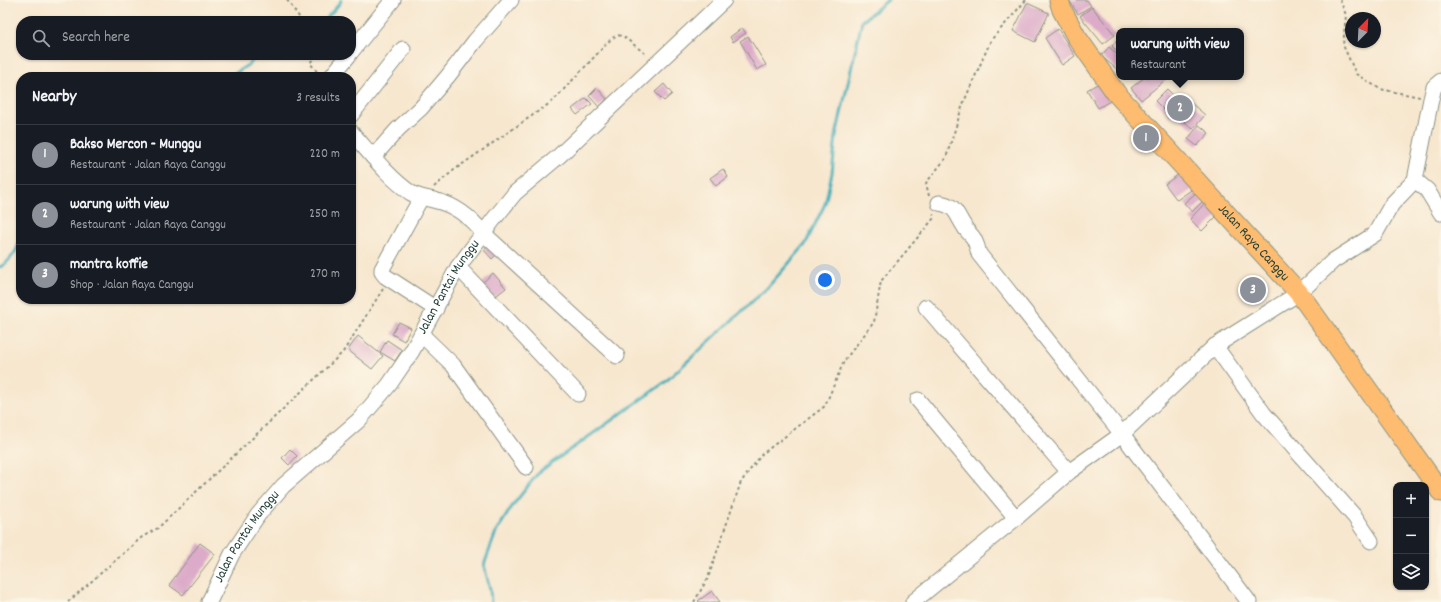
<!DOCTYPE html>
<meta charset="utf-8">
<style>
:root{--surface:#171b24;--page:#20242c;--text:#f1f3f6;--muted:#9ea1a6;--line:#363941;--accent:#8c9099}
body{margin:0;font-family:Dekko,sans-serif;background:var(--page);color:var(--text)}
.controls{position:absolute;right:12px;bottom:12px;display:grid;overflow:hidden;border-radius:8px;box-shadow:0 1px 3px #0004}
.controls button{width:36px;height:36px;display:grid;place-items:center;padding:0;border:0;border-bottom:1px solid var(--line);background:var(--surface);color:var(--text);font:20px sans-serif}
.compass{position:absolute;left:1345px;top:12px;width:36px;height:36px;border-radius:50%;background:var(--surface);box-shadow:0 1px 3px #0004;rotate:24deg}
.you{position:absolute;left:825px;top:280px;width:14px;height:14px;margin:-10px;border:3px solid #fff;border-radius:50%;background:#1a73e8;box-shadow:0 0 0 6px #1a73e833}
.badge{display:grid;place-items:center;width:26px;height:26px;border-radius:50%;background:var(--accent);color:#fff;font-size:13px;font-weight:700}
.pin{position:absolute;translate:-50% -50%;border:2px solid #fff;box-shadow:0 1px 4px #0006}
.popup{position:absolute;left:1116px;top:28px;width:128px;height:52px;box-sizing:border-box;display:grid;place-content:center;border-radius:8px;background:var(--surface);filter:drop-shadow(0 1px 3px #0005);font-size:13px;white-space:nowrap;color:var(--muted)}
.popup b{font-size:15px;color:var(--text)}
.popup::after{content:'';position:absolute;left:50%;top:100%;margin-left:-8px;border:8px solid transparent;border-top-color:var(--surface)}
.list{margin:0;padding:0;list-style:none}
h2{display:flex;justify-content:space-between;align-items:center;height:52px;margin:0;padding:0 16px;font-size:17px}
h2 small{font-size:13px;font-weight:400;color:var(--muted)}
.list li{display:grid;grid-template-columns:26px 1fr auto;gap:12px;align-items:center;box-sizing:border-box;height:60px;padding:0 16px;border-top:1px solid var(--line)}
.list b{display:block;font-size:15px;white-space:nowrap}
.list p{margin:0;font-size:13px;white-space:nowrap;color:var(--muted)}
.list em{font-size:13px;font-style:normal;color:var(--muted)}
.icon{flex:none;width:22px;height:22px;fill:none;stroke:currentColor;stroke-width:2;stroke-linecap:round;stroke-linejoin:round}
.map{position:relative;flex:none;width:1441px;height:602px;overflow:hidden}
.search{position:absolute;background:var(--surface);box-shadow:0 1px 3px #0004;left:16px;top:16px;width:340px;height:44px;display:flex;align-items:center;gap:10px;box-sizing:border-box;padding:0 14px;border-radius:16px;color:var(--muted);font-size:15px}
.panel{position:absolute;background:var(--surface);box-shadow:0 1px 3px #0004;left:16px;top:72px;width:340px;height:232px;border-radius:16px}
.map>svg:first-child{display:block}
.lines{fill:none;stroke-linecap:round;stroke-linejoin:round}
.stream{stroke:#3bacb8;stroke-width:3}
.building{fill:#dcabc9}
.minor-casing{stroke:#8b9282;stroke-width:17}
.major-casing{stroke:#8b9282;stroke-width:21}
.path{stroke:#8b9282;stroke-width:2;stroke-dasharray:3 3;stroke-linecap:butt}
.minor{stroke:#fff;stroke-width:15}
.major{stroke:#fdbc70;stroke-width:19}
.labels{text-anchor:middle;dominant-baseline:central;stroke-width:4;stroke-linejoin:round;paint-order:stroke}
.street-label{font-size:14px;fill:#1f3d34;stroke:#fcf5e5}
</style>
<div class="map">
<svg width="1441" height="602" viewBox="0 0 1441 602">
<rect width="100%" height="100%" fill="#fcf5e5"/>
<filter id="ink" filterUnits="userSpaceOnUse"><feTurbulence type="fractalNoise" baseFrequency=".025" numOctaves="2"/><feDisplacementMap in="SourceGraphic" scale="8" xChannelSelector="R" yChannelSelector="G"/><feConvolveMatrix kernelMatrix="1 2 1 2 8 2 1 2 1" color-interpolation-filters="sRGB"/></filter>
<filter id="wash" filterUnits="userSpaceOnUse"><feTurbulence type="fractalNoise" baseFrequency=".012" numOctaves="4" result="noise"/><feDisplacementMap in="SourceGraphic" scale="16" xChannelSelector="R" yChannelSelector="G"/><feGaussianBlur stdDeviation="0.9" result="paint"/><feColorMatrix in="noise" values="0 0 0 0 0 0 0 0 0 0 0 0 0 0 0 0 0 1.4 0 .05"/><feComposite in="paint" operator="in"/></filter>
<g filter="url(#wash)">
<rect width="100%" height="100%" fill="#f7e7cf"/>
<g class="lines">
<!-- stream -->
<path class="stream" d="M324 21 340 3 341 0
M230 77 249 64 258 55
M0 267C11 261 16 251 21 240
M491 602 490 589 484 565 496 532 513 505 539 472 664 383 767 288 805 245 825 204 832 173 836 136 862 21 888 0"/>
</g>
<g id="blocks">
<!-- building -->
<path class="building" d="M1069 0H1087L1091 6 1078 14Z
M1027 3 1049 13 1035 42 1013 31Z
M1092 7 1115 35 1103 44 1080 16Z
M742 28 746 33 733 42 730 37Z
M1058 29 1075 56 1062 65 1045 38Z
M748 36 766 65 757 70 740 41Z
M1119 39V53L1112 46Z
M1109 47 1119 56V71L1101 56Z
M1145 77H1169L1141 100 1131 88Z
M1099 83 1110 101 1098 108 1087 90Z
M664 84 672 94 664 101 655 92Z
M597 88 607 99 599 107 589 96Z
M1167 89 1183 105 1171 117 1155 101Z
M586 98 592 104 577 115 572 109Z
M1191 103 1205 115 1193 129 1179 117Z
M1199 125 1209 133 1197 146 1188 139Z
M723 169 728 177 716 186 710 178Z
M1182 172 1194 188 1177 200 1165 184Z
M1196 193 1203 201 1192 212 1184 203Z
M1205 203 1218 215 1202 231 1190 219Z
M491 244 499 252 492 259 484 250Z
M493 273 506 288 492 299 480 285Z
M399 322 411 328 404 341 392 334Z
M358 336 383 356 372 369 348 350Z
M387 340 402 350 395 361 380 352Z
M290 449 297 456 289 465 282 458Z
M200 543 215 554 183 595 169 585Z
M712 591 720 602H699L698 601Z"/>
</g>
</g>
<g filter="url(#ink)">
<use href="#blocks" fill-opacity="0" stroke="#8b9282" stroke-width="1"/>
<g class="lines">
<!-- minor casing -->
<g class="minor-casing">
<g id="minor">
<path d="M351 52 393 0"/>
<path d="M331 77 349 55"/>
<path d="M351 115 403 49"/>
<path d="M351 132C370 153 388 177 411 193 420 198 427 198 437 201 457 206 471 218 483 233L617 356"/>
<path d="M373 157 398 129 421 108 448 76 475 41 511 0"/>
<path d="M1415 180 1427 190 1441 213"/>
<path d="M421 198 382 269V272L385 276 436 309"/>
<path d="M939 203C956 205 956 214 964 226 966 231 971 234 974 239 976 243 978 249 979 254L1122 434 1249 602"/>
<path d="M458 267 578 394"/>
<path d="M926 307 1069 472"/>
<path d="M422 335 453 365 526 467"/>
<path d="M1215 346 1264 414 1355 517 1371 541"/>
<path d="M918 400 1016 518"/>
<path id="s1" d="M209 602 232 554 258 515 283 486 359 420 389 385 412 351 458 267 494 219 515 193 559 156 724 0"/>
<path d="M913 602 1016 518 1069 472 1122 434 1215 346 1299 293 1333 261 1375 234 1392 204 1415 180 1431 99 1434 87 1441 81"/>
</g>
</g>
<!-- major casing -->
<g class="major-casing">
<g id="major">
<path id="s2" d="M1059 0 1062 10 1076 36 1116 93 1299 293 1441 492"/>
</g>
</g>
<!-- path -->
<path class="path" d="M287 0 302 21
M1340 0 1346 15 1343 45 1356 74 1380 89 1420 97
M316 55 310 63 319 74
M434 187 454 170 553 101 612 38 618 35 624 37 647 55
M929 196 926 183 946 158 963 104 991 40 1026 0
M68 602 142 537 158 528 343 352 383 289
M694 602 708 578 741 482 762 454 825 406 844 361 874 322 881 281 903 255 934 218 933 214"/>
<!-- minor -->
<use href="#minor" class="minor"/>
<!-- major -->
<use href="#major" class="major"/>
</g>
</g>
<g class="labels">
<!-- street labels -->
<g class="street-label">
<text stroke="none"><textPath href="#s2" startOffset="313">Jalan Raya Canggu</textPath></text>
<text stroke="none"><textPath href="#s1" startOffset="400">Jalan Pantai Munggu</textPath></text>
<text stroke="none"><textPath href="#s1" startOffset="76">Jalan Pantai Munggu</textPath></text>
</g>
</g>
</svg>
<div class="controls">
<button>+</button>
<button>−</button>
<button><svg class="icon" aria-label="layers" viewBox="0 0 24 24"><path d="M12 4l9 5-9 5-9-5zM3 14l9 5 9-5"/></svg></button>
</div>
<svg class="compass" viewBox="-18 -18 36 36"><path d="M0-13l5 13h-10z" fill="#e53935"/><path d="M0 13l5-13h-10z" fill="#9ea1a6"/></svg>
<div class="you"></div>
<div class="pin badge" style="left:1146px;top:138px">1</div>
<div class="pin badge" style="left:1180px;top:108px">2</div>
<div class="popup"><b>warung with view</b>Restaurant</div>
<div class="pin badge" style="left:1253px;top:290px">3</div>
<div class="search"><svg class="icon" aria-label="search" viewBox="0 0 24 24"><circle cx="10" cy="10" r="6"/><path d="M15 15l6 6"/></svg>Search here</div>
<section class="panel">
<h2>Nearby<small>3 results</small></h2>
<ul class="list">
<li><span class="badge">1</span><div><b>Bakso Mercon - Munggu</b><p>Restaurant · Jalan Raya Canggu</p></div><em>220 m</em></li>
<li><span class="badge">2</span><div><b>warung with view</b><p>Restaurant · Jalan Raya Canggu</p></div><em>250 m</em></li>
<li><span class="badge">3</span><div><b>mantra koffie</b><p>Shop · Jalan Raya Canggu</p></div><em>270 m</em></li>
</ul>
</section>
</div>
